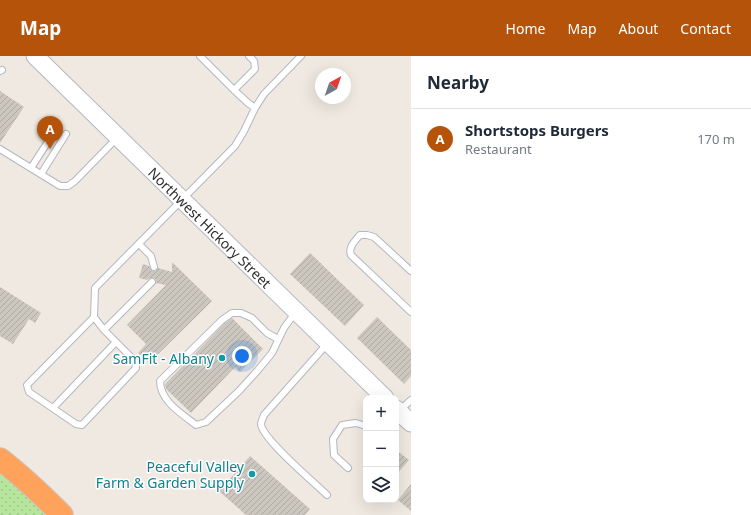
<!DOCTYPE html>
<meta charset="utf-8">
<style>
:root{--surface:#fff;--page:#f2f2f3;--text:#1f2937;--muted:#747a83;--line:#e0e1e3;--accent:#b45309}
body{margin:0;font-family:"Noto Sans",sans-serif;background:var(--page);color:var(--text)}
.controls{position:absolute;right:12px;bottom:12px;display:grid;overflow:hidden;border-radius:8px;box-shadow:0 4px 16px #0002}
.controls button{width:36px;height:36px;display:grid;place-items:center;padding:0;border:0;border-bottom:1px solid var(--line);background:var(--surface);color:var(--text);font:20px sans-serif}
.compass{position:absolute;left:315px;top:12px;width:36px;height:36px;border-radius:50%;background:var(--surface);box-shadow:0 4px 16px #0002;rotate:40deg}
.you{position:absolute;left:242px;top:300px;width:14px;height:14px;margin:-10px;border:3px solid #fff;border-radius:50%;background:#1a73e8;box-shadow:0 0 0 6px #1a73e833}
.badge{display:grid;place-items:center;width:26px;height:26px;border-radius:50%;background:var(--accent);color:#fff;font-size:13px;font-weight:700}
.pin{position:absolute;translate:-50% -33px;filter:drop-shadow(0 1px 2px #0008)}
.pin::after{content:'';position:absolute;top:21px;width:14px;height:12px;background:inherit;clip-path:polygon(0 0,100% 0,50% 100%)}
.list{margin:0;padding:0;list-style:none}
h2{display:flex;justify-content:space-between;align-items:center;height:52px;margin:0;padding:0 16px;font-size:17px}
h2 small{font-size:13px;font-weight:400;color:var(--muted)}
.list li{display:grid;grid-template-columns:26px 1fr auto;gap:12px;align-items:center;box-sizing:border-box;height:60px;padding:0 16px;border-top:1px solid var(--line)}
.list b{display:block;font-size:15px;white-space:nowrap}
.list p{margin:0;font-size:13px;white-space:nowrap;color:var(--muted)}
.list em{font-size:13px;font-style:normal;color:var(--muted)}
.icon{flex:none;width:22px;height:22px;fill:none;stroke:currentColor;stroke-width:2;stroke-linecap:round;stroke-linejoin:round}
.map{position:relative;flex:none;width:411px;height:459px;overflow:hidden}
header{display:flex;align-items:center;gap:24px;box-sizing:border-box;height:56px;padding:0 20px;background:var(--accent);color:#fff}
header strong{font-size:19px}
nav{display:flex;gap:22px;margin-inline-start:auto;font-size:14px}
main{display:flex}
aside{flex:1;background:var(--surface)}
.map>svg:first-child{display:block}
.park{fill:url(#park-dots)}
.building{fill:url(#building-hatch)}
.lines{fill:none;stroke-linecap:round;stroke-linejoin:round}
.lane-casing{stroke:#b4b7c1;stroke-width:8}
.secondary-casing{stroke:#b4b7c1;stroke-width:19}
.highway-casing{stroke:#c9c9c9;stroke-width:24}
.lane{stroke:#fff;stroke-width:6}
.secondary{stroke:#fff;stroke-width:17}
.highway{stroke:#ffa35c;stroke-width:22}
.culture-dot{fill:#0f9aa8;stroke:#fff;stroke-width:1.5}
.labels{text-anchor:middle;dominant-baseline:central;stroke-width:3;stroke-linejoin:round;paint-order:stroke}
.street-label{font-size:14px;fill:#2e2e2e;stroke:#fff}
.culture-label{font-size:14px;fill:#0d838f;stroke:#fff;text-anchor:end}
</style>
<header>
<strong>Map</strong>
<nav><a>Home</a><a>Map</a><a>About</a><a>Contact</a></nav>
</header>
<main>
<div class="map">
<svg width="411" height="459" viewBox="0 0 411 459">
<defs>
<pattern id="park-dots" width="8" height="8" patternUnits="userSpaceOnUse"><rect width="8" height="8" fill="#b6e59e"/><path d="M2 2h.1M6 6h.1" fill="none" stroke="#9dc588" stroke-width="1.8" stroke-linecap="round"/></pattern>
<pattern id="building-hatch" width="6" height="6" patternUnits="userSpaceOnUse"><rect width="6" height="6" fill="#cbc7bf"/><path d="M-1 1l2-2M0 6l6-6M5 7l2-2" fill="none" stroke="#afaba4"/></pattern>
</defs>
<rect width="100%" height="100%" fill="#efe9e1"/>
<!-- park -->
<path class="park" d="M0 404 59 459H0Z"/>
<!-- building -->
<path class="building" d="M0 35 24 51 0 87Z
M310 197 364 249 345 270 290 218Z
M172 206 212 245 149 307 138 297 146 288 127 269 166 229 156 227V224L154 222H150L147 224 139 222 143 208 149 210 152 215H156L158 212 172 216Z
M0 231 41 257 35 267 29 263 13 288 0 280Z
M377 261 411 294V320L404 328 357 282Z
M232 262 263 293 240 316 235 311 191 357 166 333 165 328 225 267Z
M396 394 409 404 396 419Z
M250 400 310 453 305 459H246L219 435Z
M411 428V455L398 444Z"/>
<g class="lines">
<!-- lane casing -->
<g class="lane-casing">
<path id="lane" d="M200 0 234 34
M249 0 254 5 255 13 234 34 248 47 255 52
M0 15 2 14
M0 93 60 130H68L75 125 118 81
M31 112 58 70
M41 118 66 78
M139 188 151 200 154 211
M411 215 374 181 367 179H360C355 185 348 191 351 199L411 256
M152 226 104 274 135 305 136 312 82 369 76 368 29 336 27 329 94 261 95 232 235 90 244 75 255 52 264 38 301 0
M94 261 104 274
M278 283 267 277 252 262 241 257H232L222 264 160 325C160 345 182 358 196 369L206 366 239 335 258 314 272 297 284 272 295 257
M53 352 115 287
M400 354 411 344
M348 412 334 399 333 383 342 369 356 367 366 370
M327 439C315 427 262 383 261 368 261 366 263 362 264 359L327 288"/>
</g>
<!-- secondary casing -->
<g class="secondary-casing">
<g id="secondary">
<path id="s1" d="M35 0 385 342"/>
<path d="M396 353 411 367"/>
</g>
</g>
<!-- highway casing -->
<g class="highway-casing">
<path id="highway" d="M0 403C22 420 42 439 62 459"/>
</g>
<!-- lane -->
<use href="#lane" class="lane"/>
<!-- secondary -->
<use href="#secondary" class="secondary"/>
<!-- highway -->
<use href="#highway" class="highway"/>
</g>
<!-- markers -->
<g class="culture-dot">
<circle cx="222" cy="302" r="4"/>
<circle cx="252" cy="418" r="4"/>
</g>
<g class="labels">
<!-- street labels -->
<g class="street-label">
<text stroke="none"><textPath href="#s1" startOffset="245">Northwest Hickory Street</textPath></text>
</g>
<!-- culture labels -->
<g class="culture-label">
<text x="214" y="302">SamFit - Albany</text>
<text x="244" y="410">Peaceful Valley<tspan x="244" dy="16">Farm &amp; Garden Supply</tspan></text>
</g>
</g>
</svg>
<div class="controls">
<button>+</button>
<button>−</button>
<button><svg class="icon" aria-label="layers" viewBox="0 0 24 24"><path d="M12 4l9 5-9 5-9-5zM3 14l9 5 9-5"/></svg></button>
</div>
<svg class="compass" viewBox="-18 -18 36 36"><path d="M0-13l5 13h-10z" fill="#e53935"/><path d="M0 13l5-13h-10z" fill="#747a83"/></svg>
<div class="you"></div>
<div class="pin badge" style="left:50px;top:93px">A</div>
</div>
<aside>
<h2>Nearby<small></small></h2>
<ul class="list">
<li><span class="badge">A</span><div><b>Shortstops Burgers</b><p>Restaurant</p></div><em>170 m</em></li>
</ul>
</aside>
</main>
